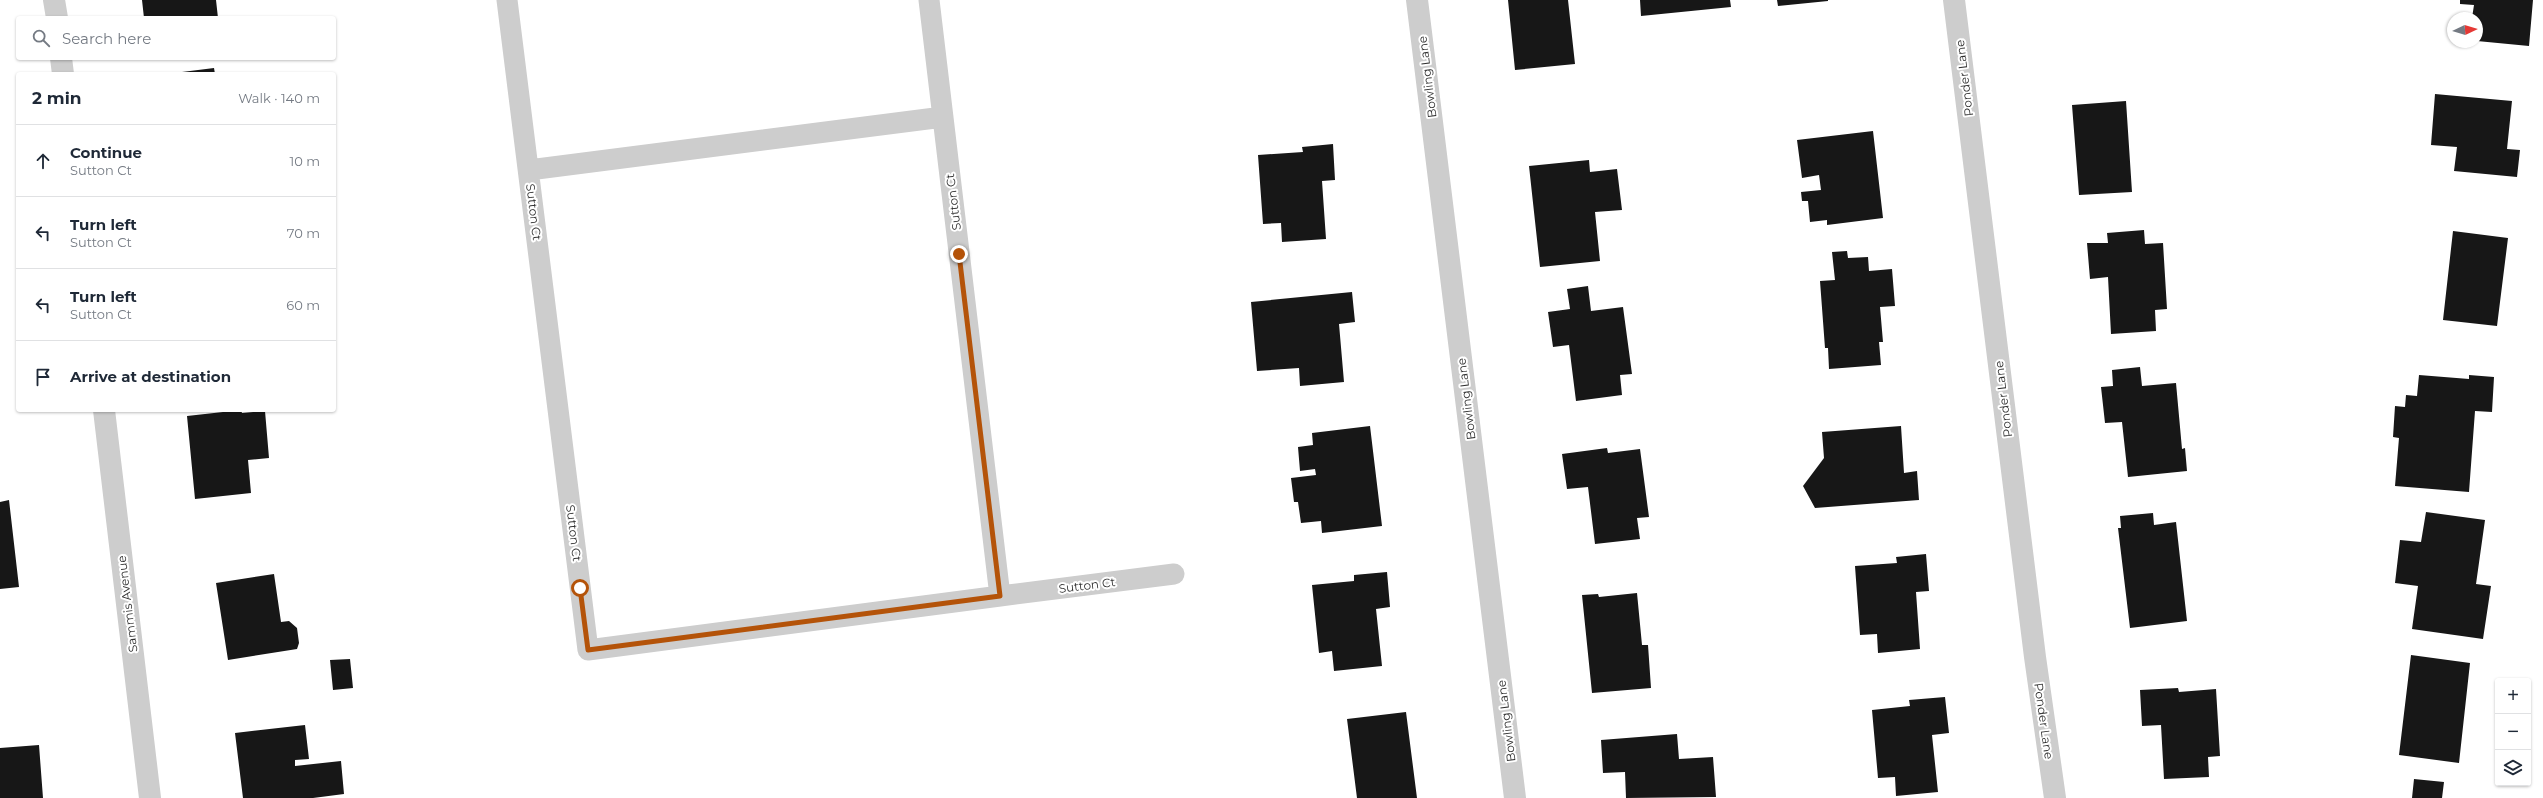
<!DOCTYPE html>
<meta charset="utf-8">
<style>
:root{--surface:#fff;--page:#f2f2f3;--text:#1f2937;--muted:#747a83;--line:#e0e1e3}
body{margin:0;font-family:Montserrat,sans-serif;background:var(--page);color:var(--text)}
.controls{position:absolute;right:12px;bottom:12px;display:grid;overflow:hidden;border-radius:4px;box-shadow:0 1px 3px #0004}
.controls button{width:36px;height:36px;display:grid;place-items:center;padding:0;border:0;border-bottom:1px solid var(--line);background:var(--surface);color:var(--text);font:20px sans-serif}
.compass{position:absolute;left:2447px;top:12px;width:36px;height:36px;border-radius:50%;background:var(--surface);box-shadow:0 1px 3px #0004;rotate:86deg}
.stop{position:absolute;width:12px;height:12px;margin:-9px;border:3px solid #b45309;border-radius:50%;background:#fff}
.stop.end{background:#b45309;border-color:#fff;box-shadow:0 1px 4px #0008}
.list{margin:0;padding:0;list-style:none}
h2{display:flex;justify-content:space-between;align-items:center;height:52px;margin:0;padding:0 16px;font-size:17px}
h2 small{font-size:13px;font-weight:400;color:var(--muted)}
.list li{display:grid;grid-template-columns:26px 1fr auto;gap:12px;align-items:center;box-sizing:border-box;height:72px;padding:0 16px;border-top:1px solid var(--line)}
.list b{display:block;font-size:15px;white-space:nowrap}
.list p{margin:0;font-size:13px;white-space:nowrap;color:var(--muted)}
.list em{font-size:13px;font-style:normal;color:var(--muted)}
.icon{flex:none;width:22px;height:22px;fill:none;stroke:currentColor;stroke-width:2;stroke-linecap:round;stroke-linejoin:round}
.map{position:relative;flex:none;width:2543px;height:798px;overflow:hidden}
.search{position:absolute;background:var(--surface);box-shadow:0 1px 3px #0004;left:16px;top:16px;width:320px;height:44px;display:flex;align-items:center;gap:10px;box-sizing:border-box;padding:0 14px;border-radius:4px;color:var(--muted);font-size:15px}
.panel{position:absolute;background:var(--surface);box-shadow:0 1px 3px #0004;left:16px;top:72px;width:320px;height:340px;border-radius:4px}
.map>svg:first-child{display:block}
.building{fill:#171717}
.lines{fill:none;stroke-linecap:round;stroke-linejoin:round}
.lane{stroke:#cdcdcd;stroke-width:21}
.street{stroke:#cdcdcd;stroke-width:22}
.route{stroke:#b45309;stroke-width:5}
.labels{text-anchor:middle;dominant-baseline:central;stroke-width:4;stroke-linejoin:round;paint-order:stroke}
.street-label{font-size:12px;fill:#303030;stroke:#fff}
</style>
<div class="map">
<svg width="2543" height="798" viewBox="0 0 2543 798">
<rect width="100%" height="100%" fill="#fff"/>
<!-- building -->
<path class="building" d="M142 0H216L218 18H144Z
M1508 0H1568L1575 64 1515 70Z
M1640 0H1730L1731 7 1641 16Z
M1777 0H1828V1L1778 6Z
M2460 0H2533L2529 46 2477 41V18H2472L2474 5 2460 4Z
M214 68 215 74H174V73Z
M2435 94 2512 101 2507 149 2520 150 2517 177 2454 171 2457 147 2431 145Z
M2126 101 2132 192 2079 195 2072 105Z
M1873 131 1883 218 1827 225V220L1810 222 1808 201H1802L1801 192 1821 190 1819 175 1802 178 1797 140Z
M1333 144 1335 180 1322 181 1326 239 1282 242 1281 223 1263 224 1258 155 1303 152 1302 147Z
M1589 160 1590 172 1617 169 1622 210 1595 212 1600 261 1540 267 1529 166Z
M2144 230 2145 244 2163 243 2167 309 2155 310 2156 331 2111 334 2108 277 2090 279 2087 243H2108L2107 233Z
M2453 231 2508 238 2497 326 2443 320Z
M1847 251 1848 258 1868 257 1869 271 1892 269 1895 306 1880 307 1883 342H1879L1881 365 1829 369 1828 348H1825L1820 281 1835 280 1832 252Z
M1588 286 1591 311 1623 307 1632 374 1620 375 1622 395 1576 401 1569 345 1553 347 1548 312 1570 309 1567 289Z
M1352 292 1355 322 1339 324 1344 382 1300 386 1299 368 1257 371 1251 302Z
M2140 367 2142 386 2176 383 2182 449 2185 448 2187 471 2128 477 2122 422 2105 423 2101 387 2113 386 2112 370Z
M2419 375 2469 379V375L2494 377 2492 412 2475 411 2469 492 2395 486 2399 438 2393 437 2395 406 2405 407 2406 395 2417 396Z
M241 410 242 413 265 411 269 458 248 460 251 493 195 499 187 416Z
M1370 426 1382 526 1322 533 1321 521 1301 523 1298 502H1294L1291 478 1316 475 1315 469 1300 471 1298 447 1313 445 1312 433Z
M1901 426 1904 473 1917 471 1919 500 1815 508 1803 486 1824 458 1822 432Z
M1607 448 1608 453 1640 449 1649 517 1637 518 1640 539 1595 544 1588 487 1567 489 1562 454Z
M9 500 19 587 0 589V502Z
M2426 512 2485 520 2476 584 2491 586 2483 639 2412 629 2418 586 2395 583 2400 540 2421 542Z
M2153 513 2154 525 2176 522 2187 621 2130 628 2118 528H2121L2120 516Z
M1926 554 1929 591 1916 592 1920 649 1878 653 1877 634 1860 635 1855 566 1897 563 1896 557Z
M1387 572 1390 607 1376 609 1382 666 1334 671 1332 651 1319 653 1312 585 1354 581V575Z
M274 574 281 622 289 621 297 628 299 643 297 649 228 660 216 583Z
M1637 593 1642 645H1648L1651 688 1592 693 1582 595 1598 594 1599 597Z
M2411 655 2470 663 2459 763 2399 755Z
M350 659 353 688 333 690 330 660Z
M2178 688 2179 692 2216 689 2220 756 2208 757 2209 777 2164 779 2161 725 2142 726 2140 690Z
M1945 697 1949 733 1932 735 1938 792 1896 796 1895 777 1878 778 1872 710 1910 706 1909 700Z
M1406 712 1417 798H1357L1347 719Z
M305 725 309 759 295 760V766L341 761 344 794 313 798H243L235 733Z
M1677 734 1679 759 1713 757 1716 797 1626 798 1625 772 1603 773 1601 740Z
M39 745 43 798H0V748Z
M2414 779 2444 782 2442 798H2412Z"/>
<g class="lines">
<!-- lane -->
<path class="lane" d="M507 0 588 650 1000 596 929 0
M529 170 943 117
M1000 596 1174 574"/>
<!-- street -->
<path class="street" d="M54 0 57 18
M1417 0 1515 798
M1954 0 2035 657 2055 798
M61 58 63 74
M104 410 150 798"/>
</g>
<g class="lines">
<!-- route -->
<path class="route" d="M580 588 588 650 1000 596 959 254"/>
</g>
<g class="labels">
<!-- street labels -->
<g class="street-label">
<text transform="translate(1427 77) rotate(-97)">Bowling Lane</text>
<text transform="translate(1964 78) rotate(-97)">Ponder Lane</text>
<text transform="translate(953 202) rotate(-97)">Sutton Ct</text>
<text transform="translate(534 212) rotate(83)">Sutton Ct</text>
<text transform="translate(1466 399) rotate(-97)">Bowling Lane</text>
<text transform="translate(2003 399) rotate(-97)">Ponder Lane</text>
<text transform="translate(574 533) rotate(83)">Sutton Ct</text>
<text transform="translate(1087 585) rotate(-7)">Sutton Ct</text>
<text transform="translate(127 604) rotate(-97)">Sammis Avenue</text>
<text transform="translate(1506 721) rotate(-97)">Bowling Lane</text>
<text transform="translate(2044 721) rotate(82)">Ponder Lane</text>
</g>
</g>
</svg>
<div class="controls">
<button>+</button>
<button>−</button>
<button><svg class="icon" aria-label="layers" viewBox="0 0 24 24"><path d="M12 4l9 5-9 5-9-5zM3 14l9 5 9-5"/></svg></button>
</div>
<svg class="compass" viewBox="-18 -18 36 36"><path d="M0-13l5 13h-10z" fill="#e53935"/><path d="M0 13l5-13h-10z" fill="#747a83"/></svg>
<div class="stop" style="left:580px;top:588px"></div>
<div class="stop end" style="left:959px;top:254px"></div>
<div class="search"><svg class="icon" aria-label="search" viewBox="0 0 24 24"><circle cx="10" cy="10" r="6"/><path d="M15 15l6 6"/></svg>Search here</div>
<section class="panel">
<h2>2 min<small>Walk · 140 m</small></h2>
<ul class="list">
<li><svg class="icon" aria-label="ahead" viewBox="0 0 24 24"><path d="M12 20V5M6 11l6-6 6 6"/></svg><div><b>Continue</b><p>Sutton Ct</p></div><em>10 m</em></li>
<li><svg class="icon" aria-label="left" viewBox="0 0 24 24"><path d="M17 20v-9H6M10 6l-5 5 5 5"/></svg><div><b>Turn left</b><p>Sutton Ct</p></div><em>70 m</em></li>
<li><svg class="icon" aria-label="left" viewBox="0 0 24 24"><path d="M17 20v-9H6M10 6l-5 5 5 5"/></svg><div><b>Turn left</b><p>Sutton Ct</p></div><em>60 m</em></li>
<li><svg class="icon" aria-label="arrive" viewBox="0 0 24 24"><path d="M6 21V4h12l-3 4 3 4H6"/></svg><div><b>Arrive at destination</b></div></li>
</ul>
</section>
</div>
